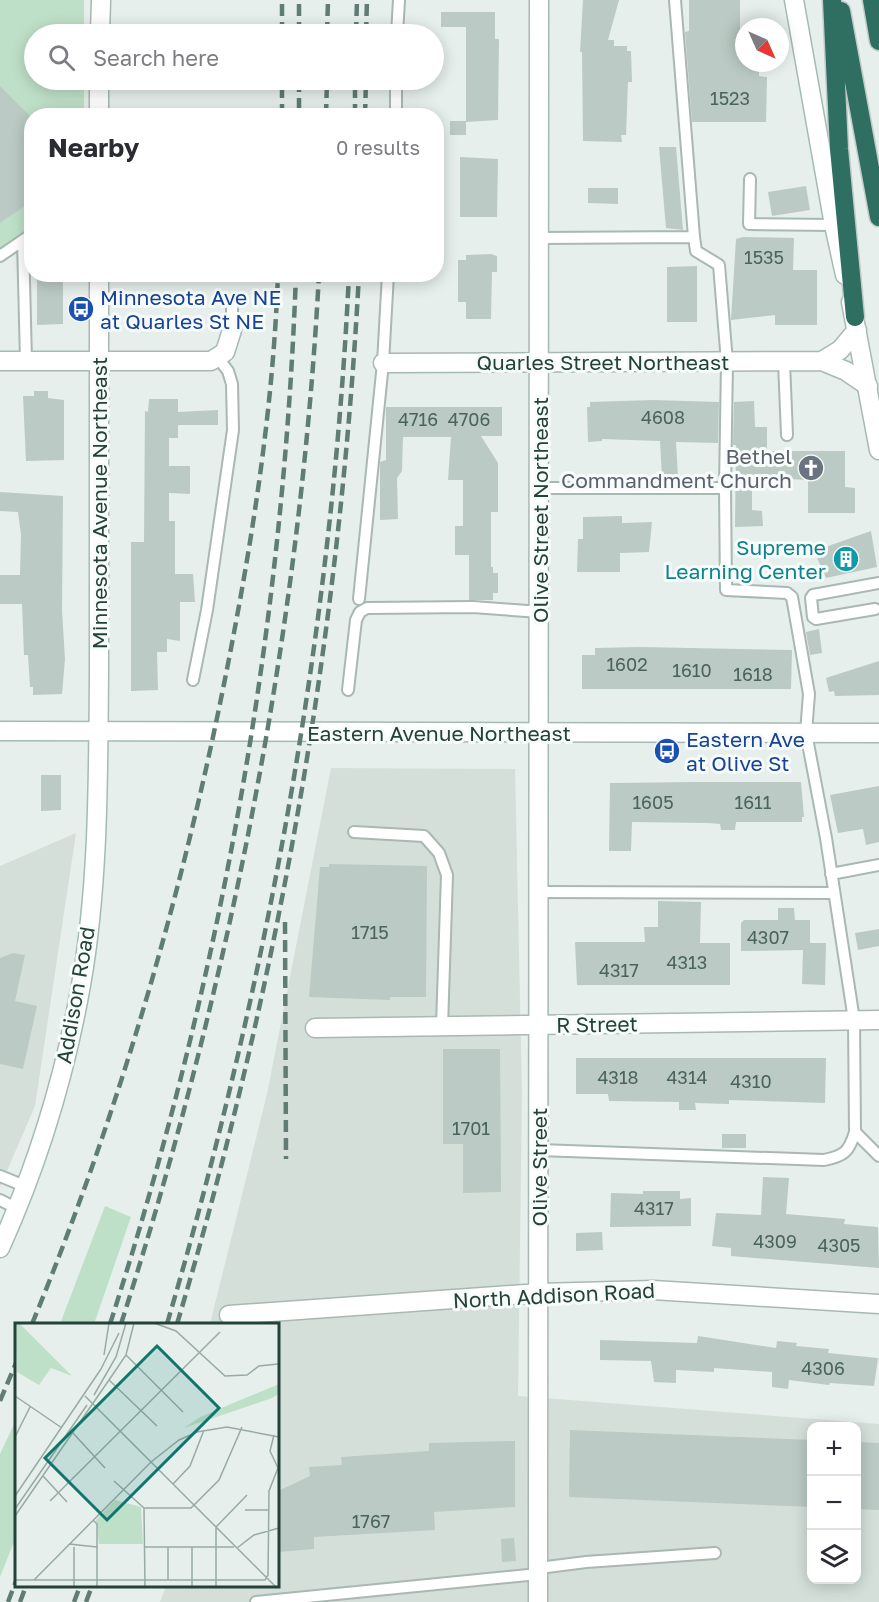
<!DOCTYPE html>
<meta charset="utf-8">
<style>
:root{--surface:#fff;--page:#f2f2f3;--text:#2b2b33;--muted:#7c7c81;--line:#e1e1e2}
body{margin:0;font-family:"Golos Text",sans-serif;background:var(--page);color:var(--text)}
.controls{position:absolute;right:18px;bottom:18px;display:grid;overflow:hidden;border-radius:12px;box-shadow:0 3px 15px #0003}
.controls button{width:54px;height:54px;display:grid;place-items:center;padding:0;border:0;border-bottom:2px solid var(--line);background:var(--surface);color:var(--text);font:30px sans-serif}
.compass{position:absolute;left:735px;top:18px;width:54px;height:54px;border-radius:50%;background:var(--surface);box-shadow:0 3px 15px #0003;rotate:135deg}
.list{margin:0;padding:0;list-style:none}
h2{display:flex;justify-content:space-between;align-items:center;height:78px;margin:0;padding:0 24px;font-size:26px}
h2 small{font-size:20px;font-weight:400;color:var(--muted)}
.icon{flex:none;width:33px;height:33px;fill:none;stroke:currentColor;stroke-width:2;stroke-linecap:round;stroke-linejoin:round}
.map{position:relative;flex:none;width:879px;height:1602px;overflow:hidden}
.search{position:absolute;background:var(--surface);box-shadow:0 3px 15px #0003;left:24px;top:24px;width:420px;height:66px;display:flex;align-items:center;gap:15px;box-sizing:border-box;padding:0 21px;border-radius:33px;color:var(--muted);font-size:22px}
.panel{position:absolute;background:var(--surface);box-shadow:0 3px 15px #0003;left:24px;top:108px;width:420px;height:174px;border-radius:24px}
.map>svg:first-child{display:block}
.built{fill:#d4dfda;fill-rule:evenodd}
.green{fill:#bfe0c8}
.building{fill:#bbcac4}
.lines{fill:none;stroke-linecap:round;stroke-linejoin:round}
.lane-casing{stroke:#a8b8b2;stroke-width:14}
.street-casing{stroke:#a8b8b2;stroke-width:21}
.secondary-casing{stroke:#a4bbb3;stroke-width:21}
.highway-casing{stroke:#c2cac8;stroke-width:21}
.lane{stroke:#fff;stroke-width:10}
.street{stroke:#fff;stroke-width:18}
.secondary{stroke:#fff;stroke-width:18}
.highway{stroke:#2f6f62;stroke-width:18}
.rail{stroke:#5f7d75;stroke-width:4.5;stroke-dasharray:12 6;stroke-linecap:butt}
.labels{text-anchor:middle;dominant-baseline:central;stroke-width:6;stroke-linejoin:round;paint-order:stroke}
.number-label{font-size:18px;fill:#4a645c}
.transit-label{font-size:21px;fill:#164399;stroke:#f7fbf9;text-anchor:start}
.street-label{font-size:21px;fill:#24423a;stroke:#f7fbf9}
.worship-label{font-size:21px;fill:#5b616d;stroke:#f7fbf9;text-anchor:end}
.culture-label{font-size:21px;fill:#0d838f;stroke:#f7fbf9;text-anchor:end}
.inset-road{fill:none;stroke:#98aaa4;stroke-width:1.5}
.view{fill:#0f766e;fill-opacity:0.15;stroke:#0f766e;stroke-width:3}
.inset-edge{fill:none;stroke:#24423a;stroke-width:3}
</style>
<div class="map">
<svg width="879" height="1602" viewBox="0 0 879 1602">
<rect width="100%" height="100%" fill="#e6efeb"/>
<!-- built -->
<path class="built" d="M331 768 515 769 522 1092 518 1396 879 1424V1602H160L166 1586H278V1324H210L267 1094ZM812 1426H856V1580H812Z
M76 833 35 1106 0 1187V866Z"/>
<!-- green -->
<path class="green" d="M0 0H84V34H34V80H84V115L32 116 31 226 0 248Z
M105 1206 131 1217 94 1324H60Z
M16 1420V1537L0 1577V1454Z"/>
<!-- building -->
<path class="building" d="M583 0H619L608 40H614V46H627V51H631L632 82H628L626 135H621L622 142 583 141 582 52H580Z
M689 0H740V32H744V63H759V76L767 77 766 122H692L685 32 689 31Z
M441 12H495V39H499L498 120 466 122V135H450V121H466V27H441Z
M0 86 32 118V201L0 223Z
M659 147H676L683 230 666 228Z
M460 157 498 159 497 217H460Z
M806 186 810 210 772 216 768 192Z
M588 188H618V204L588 203Z
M743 237 794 238 793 270H817V325H775V315L731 320 736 239Z
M491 254 497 256V272H492L491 319H466V302H458V260H466V255Z
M697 266V322H667V267Z
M37 274H63V324L37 325Z
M34 391H48V398L64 400V460L26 461 23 396H34Z
M149 399H178V412L218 410V425H178V438H169V466H190V494L169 493V521H175V574H193L195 602H180V641L167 639V652H157L158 690 131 691V542H144L145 411 148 412Z
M653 400 719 402 718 443 676 442 678 477H662L660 441 602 439V441L588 442 587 407H590V402Z
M754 401 755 427H767V451H845V487L855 488V513H808V480L752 477V510L762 511 763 526 735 527 736 445H733L734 402Z
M386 407H502V436H481L498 463V512H491V567H493V573H498V593H493V600H469V555H455V526H463V480H448L451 437H403L402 471 397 478 398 519 380 520V462L386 460Z
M0 492 63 496 62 611 65 659 62 694 33 695V687H30L28 655H24L22 604H0V575H20L21 535 18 512 0 511Z
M622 516V523L652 522 649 552 620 553V572H577L578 539H583V517Z
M871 531 877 567 826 578 814 551Z
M819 629 822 653 810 655 806 632Z
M640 647 792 650 791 689H582V655H595V648Z
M879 661V695L835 696 834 691 829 692 826 678Z
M41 775H61V810L41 811Z
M695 782H801L804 817H802V822H736L735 830H721L720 824 708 823 632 822 631 851H609L610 783Z
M879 786V842L866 845 863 829 838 833 830 795Z
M329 864 427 866 426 997H390V1000L309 997 320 867H329Z
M658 901 701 902 700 943H730V985H577L575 942H645L644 927H658Z
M778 908H794L795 920H810V943H826L825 985 802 984 803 950 741 951V923L744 920H778Z
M879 929V946L858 950 855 933Z
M13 953 25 955 15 1001 37 1006 23 1069 0 1064V958Z
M443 1049H500L501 1192 463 1193V1144H443Z
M576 1058H826L825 1103 729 1100V1104L695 1103 696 1110H679V1102L609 1101 608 1094H576Z
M722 1134H746V1148H722Z
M763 1177 789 1178 786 1214 845 1219 844 1224 878 1227 879 1268 731 1256V1248L712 1246 716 1213 761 1215Z
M643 1191H680V1199L691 1198V1226L610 1227 611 1193 643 1194Z
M602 1232 603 1250 576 1251V1233Z
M698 1336 776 1348 777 1341 797 1343 796 1346 829 1349 828 1353 878 1358 874 1386 830 1383 829 1385 789 1380 788 1389 772 1387V1372L714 1368V1372L676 1370V1383L654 1382 651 1361 600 1360V1340L697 1343Z
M570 1430 812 1440V1507L569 1497Z
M515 1441V1507L434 1512 435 1530 314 1537V1549L278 1552V1491L310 1476 309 1467 342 1465 341 1457 429 1451V1443Z
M856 1442 879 1443V1510L856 1509Z
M514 1538 516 1561 502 1562 501 1539Z"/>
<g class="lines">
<!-- lane casing -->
<g class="lane-casing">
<path id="lane" d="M675 0 694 237
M397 34 399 0
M396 116V80
M750 179 749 224 834 225
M539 238 694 237 696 251 719 265 727 362 725 488
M23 240 26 361
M0 256 32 234
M232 302V330
M784 362 787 435
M359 599 383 363 388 274
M875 609 816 619 813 617 811 598 813 595 879 583
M193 680 207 610 233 430 232 384 228 371 218 358
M348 690 356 620 360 612 367 608 473 607 540 612
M354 832 424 836 439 853 447 875 442 1026
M831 874 879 865
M540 892 834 893
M855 1132 879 1156
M539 1150 824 1160C844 1156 849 1152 855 1132L854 1020 826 838 806 733 809 694 792 597 787 593 726 590 725 488H540
M0 1176 27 1187
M0 1200 18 1209
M539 1568 586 1562 715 1553
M256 1602 538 1574"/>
</g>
<!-- street casing -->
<g class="street-casing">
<path id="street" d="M100 34 101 0
M99 116V80
M99 274V361H211L225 352 232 330
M822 361 840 350 857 330
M383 363 822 361 846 371 868 386
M315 1028 879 1020
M229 1315 539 1293 653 1290 879 1304
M538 1602 539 0"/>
</g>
<!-- secondary casing -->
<g class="secondary-casing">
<path id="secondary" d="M794 0 834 225 845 275
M851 302 879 450
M0 361H99C99 465 99 569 99 673 98 776 99 883 81 985 65 1075 38 1164 0 1248
M0 731 879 733"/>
</g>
<!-- highway casing -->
<g class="highway-casing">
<path id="highway" d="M832 0 839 149 855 317
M872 0 879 41
M841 11 879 217"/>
</g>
<!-- lane -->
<use href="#lane" class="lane"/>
<!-- street -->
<use href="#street" class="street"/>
<!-- secondary -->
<use href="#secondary" class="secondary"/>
<!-- highway -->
<use href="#highway" class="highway"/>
<!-- rail -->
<path class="rail" d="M282 34V0
M299 34V0
M327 34 328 0
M356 34 357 0
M366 34 367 0
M299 80V116
M282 116V80
M326 116 327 80
M355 116V80
M365 116 366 80
M285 922 286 1159
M32 1324C117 1118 180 903 224 684 251 549 273 413 278 274
M110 1324C220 983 283 633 296 274
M121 1324C230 984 300 631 319 274
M167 1324C267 984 332 630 349 274
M177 1324C279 983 340 631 359 274
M0 1401 16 1363
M8 1602 16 1581
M20 1602 26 1586
M74 1602 80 1586
M86 1602 92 1586"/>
</g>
<!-- icons -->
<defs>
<g id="bus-disc" transform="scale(1.35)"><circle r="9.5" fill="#1a4fb4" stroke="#f7fbf9"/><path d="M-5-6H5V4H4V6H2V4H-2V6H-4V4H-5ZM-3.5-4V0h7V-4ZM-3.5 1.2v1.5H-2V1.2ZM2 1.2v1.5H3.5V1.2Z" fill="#fff"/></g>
<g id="church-disc" transform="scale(1.35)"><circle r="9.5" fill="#6b7280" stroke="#f7fbf9"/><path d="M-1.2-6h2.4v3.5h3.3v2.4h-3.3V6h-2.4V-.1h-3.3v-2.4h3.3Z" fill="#fff"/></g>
<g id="building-disc" transform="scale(1.35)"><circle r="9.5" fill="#0f9aa8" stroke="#f7fbf9"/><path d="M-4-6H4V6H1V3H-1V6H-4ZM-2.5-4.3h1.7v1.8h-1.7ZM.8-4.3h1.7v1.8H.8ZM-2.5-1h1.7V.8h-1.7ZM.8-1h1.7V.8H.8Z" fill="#fff"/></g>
</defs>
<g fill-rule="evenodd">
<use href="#bus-disc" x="81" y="309"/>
<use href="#church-disc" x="811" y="468"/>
<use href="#building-disc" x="846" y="559"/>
<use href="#bus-disc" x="667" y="751"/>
</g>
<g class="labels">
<!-- number labels -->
<g class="number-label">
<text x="730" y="98">1523</text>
<text x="764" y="257">1535</text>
<text x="663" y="417">4608</text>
<text x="418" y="419">4716</text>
<text x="469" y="419">4706</text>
<text x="627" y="664">1602</text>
<text x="692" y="670">1610</text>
<text x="753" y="674">1618</text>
<text x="653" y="802">1605</text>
<text x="753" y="802">1611</text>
<text x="370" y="932">1715</text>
<text x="768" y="937">4307</text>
<text x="687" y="962">4313</text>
<text x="619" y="970">4317</text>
<text x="618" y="1077">4318</text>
<text x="687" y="1077">4314</text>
<text x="751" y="1081">4310</text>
<text x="471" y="1128">1701</text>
<text x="654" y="1208">4317</text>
<text x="775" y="1241">4309</text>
<text x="839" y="1245">4305</text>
<text x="823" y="1368">4306</text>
<text x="371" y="1521">1767</text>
</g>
<!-- transit labels -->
<g class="transit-label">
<text x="100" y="297">Minnesota Ave NE<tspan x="100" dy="24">at Quarles St NE</tspan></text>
<text x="686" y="739">Eastern Ave<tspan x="686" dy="24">at Olive St</tspan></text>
</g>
<!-- street labels -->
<g class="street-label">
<text x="603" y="362">Quarles Street Northeast</text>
<text transform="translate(99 503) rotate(-90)">Minnesota Avenue Northeast</text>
<text transform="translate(540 510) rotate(-90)">Olive Street Northeast</text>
<text x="439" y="733">Eastern Avenue Northeast</text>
<text transform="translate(75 995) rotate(-80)">Addison Road</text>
<text transform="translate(597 1024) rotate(-1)">R Street</text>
<text transform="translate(539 1167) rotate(-90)">Olive Street</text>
<text transform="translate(554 1295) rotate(-3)">North Addison Road</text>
</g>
<!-- worship labels -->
<g class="worship-label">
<text x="792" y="456">Bethel<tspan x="792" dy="24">Commandment Church</tspan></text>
</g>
<!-- culture labels -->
<g class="culture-label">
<text x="826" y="547">Supreme<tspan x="826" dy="24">Learning Center</tspan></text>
</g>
</g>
<!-- overview -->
<g transform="translate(15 1323)">
<rect width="264" height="264" fill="#e6efeb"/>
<path d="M0 0H4L57 53 36 45 24 62 2 49ZM264 61V71L257 75 169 105 185 94ZM100 177 126 184 128 221H84L81 197Z" fill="#bfe0c8"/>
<path class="inset-road" d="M119 0 111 32 94 57 142 103M139 0 161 8 210 53 232 52 244 43 263 41M89 32 94 0M111 32 168 89M86 46 104 10M79 72 101 34 111 0M0 73 47 105M70 73 261 264M58 110 90 145M0 114 15 84M28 153 52 179M99 158 129 185M158 161 175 143 189 107M0 173 86 46M35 178 205 9M129 185H176L204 157 227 104M129 185 130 264M0 186 72 82M230 187H254M0 193 94 57M78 197 82 201V264M54 221 82 224M130 224H219M153 224V257M222 225 239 212 264 205M0 257H250L253 252 254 168 263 145 255 128 259 112M19 257 136 139 164 117 182 109 212 104 264 114M59 264V224M177 264V224M201 264V204L232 172"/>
<path class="view" d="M142 23 204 85 92 197 30 135Z"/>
<rect width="264" height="264" class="inset-edge"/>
</g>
</svg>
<div class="controls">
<button>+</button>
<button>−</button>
<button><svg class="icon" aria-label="layers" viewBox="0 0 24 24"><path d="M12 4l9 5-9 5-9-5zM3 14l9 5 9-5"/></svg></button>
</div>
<svg class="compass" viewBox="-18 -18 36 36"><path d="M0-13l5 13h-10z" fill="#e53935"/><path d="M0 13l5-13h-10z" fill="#7c7c81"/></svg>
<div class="search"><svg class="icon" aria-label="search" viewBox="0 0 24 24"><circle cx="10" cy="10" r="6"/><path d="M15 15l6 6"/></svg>Search here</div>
<section class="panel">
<h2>Nearby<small>0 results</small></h2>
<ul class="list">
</ul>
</section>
</div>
